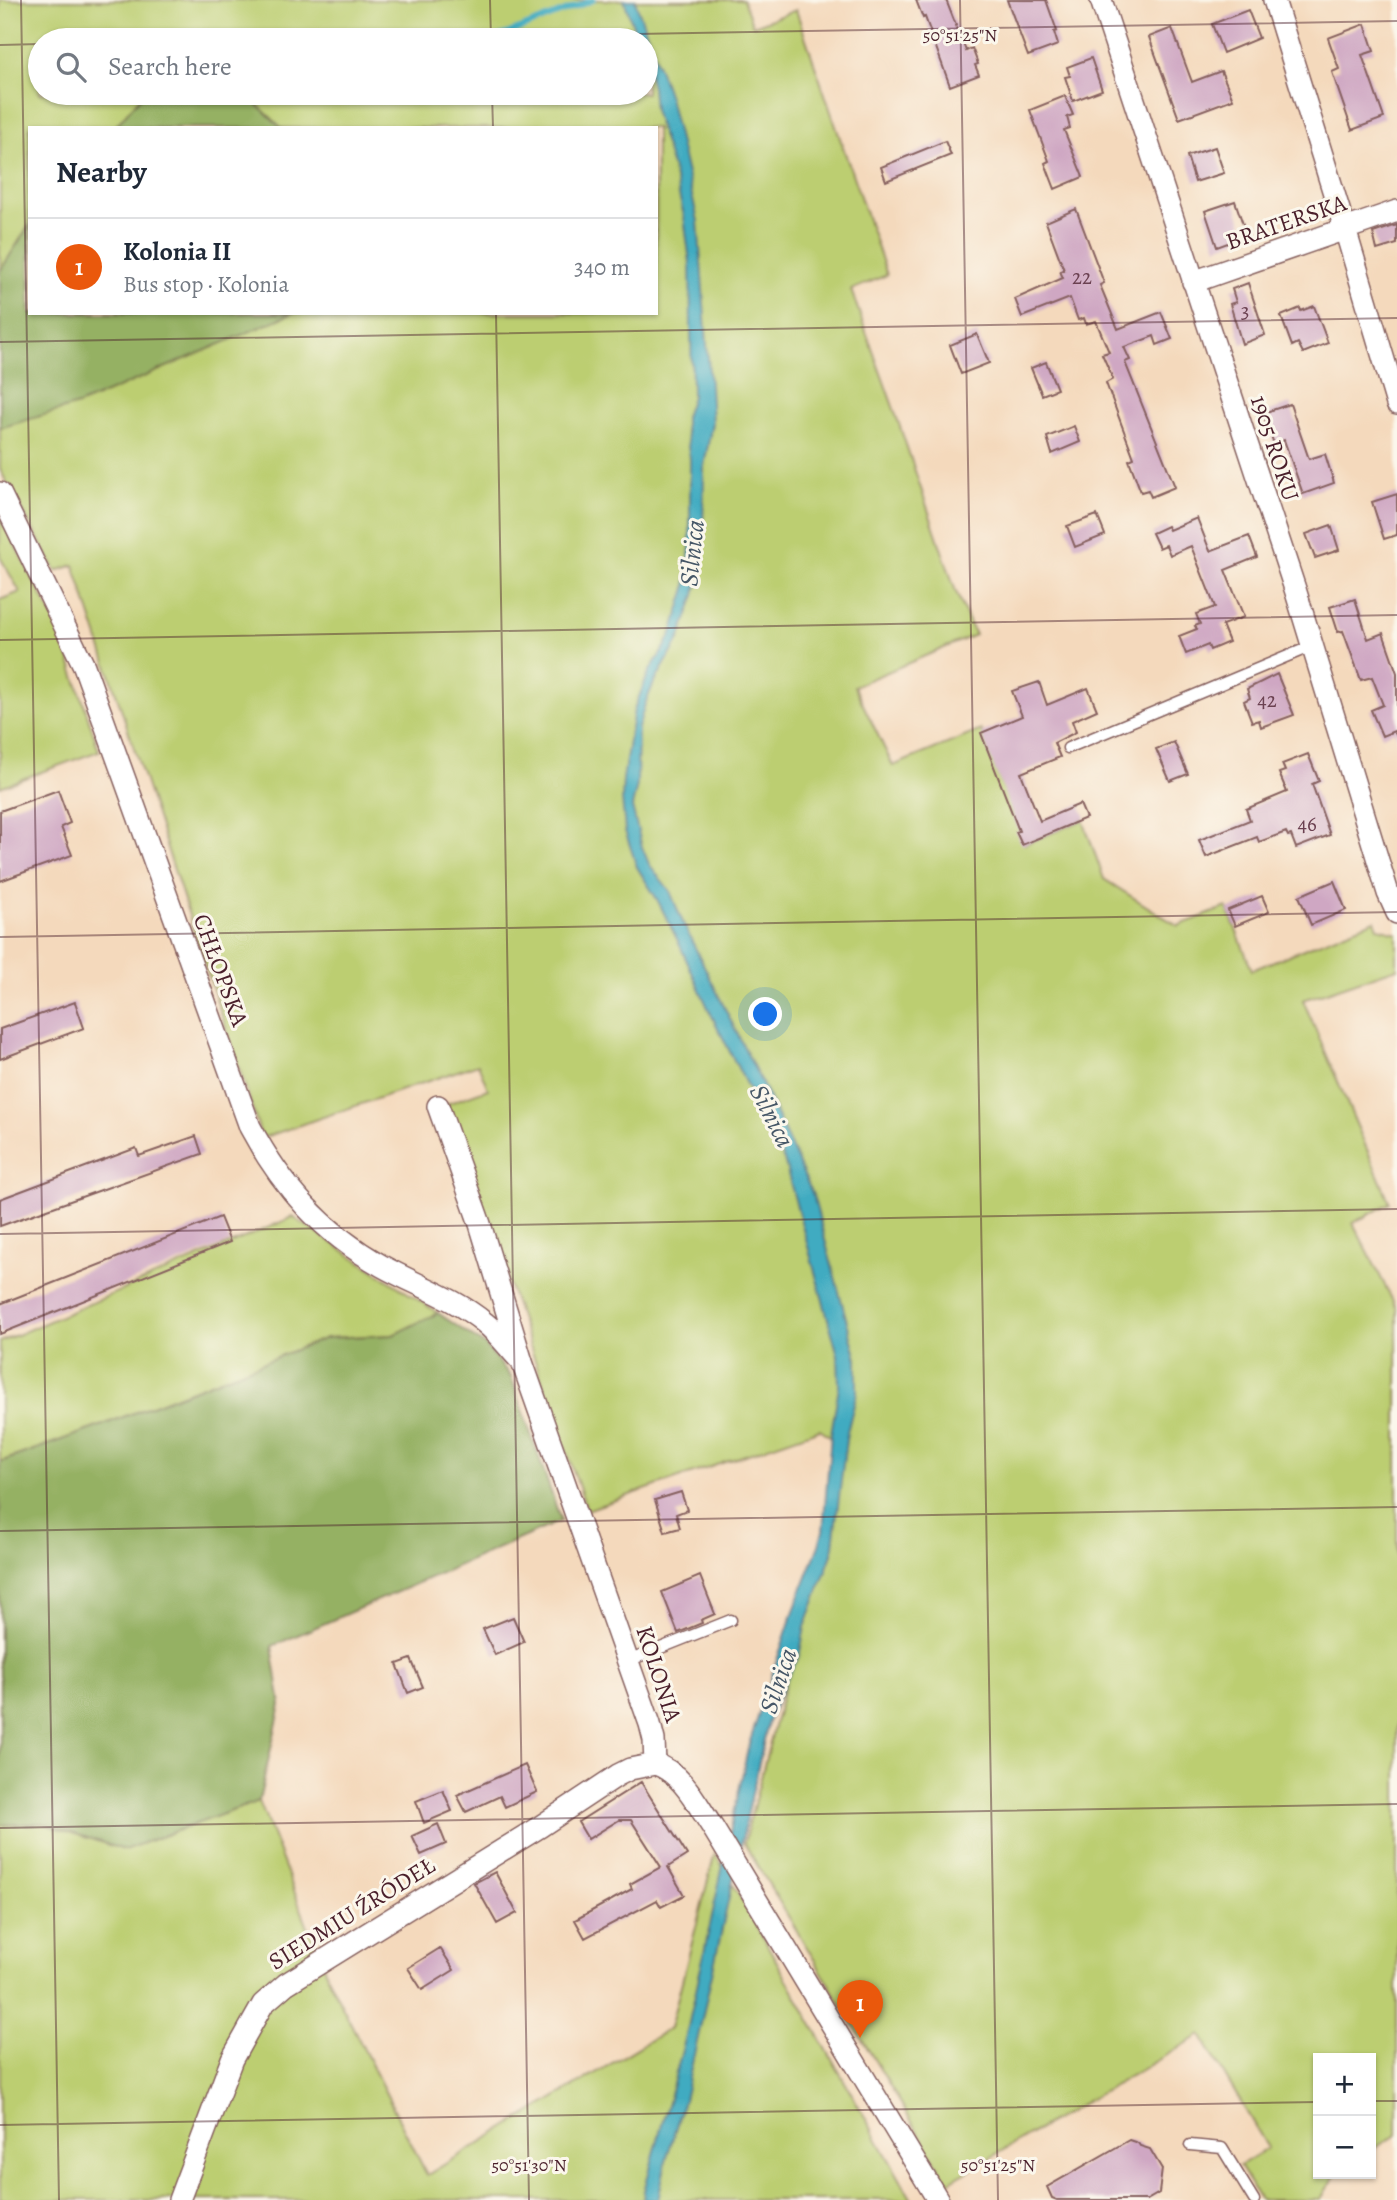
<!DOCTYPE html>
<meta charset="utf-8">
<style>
:root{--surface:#fff;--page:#f6f6f7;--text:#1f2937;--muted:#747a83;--line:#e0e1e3;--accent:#ea580c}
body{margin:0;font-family:Alegreya,serif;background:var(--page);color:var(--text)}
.controls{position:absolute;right:21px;bottom:21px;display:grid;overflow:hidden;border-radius:0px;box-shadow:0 2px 5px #0004}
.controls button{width:63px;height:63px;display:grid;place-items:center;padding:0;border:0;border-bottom:2px solid var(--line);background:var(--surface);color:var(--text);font:35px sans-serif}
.you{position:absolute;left:766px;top:1015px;width:24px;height:24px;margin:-18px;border:5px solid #fff;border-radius:50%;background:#1a73e8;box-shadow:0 0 0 10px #1a73e833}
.badge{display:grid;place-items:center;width:46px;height:46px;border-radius:50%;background:var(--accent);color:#fff;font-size:23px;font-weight:700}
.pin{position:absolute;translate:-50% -58px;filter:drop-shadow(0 2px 4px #0008)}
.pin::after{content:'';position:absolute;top:37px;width:24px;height:21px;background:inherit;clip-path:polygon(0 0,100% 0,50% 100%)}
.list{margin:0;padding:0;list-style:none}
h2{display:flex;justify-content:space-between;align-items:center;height:91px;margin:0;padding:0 28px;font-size:30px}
h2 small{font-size:23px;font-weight:400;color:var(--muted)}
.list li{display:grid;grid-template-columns:46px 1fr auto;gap:21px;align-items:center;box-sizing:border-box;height:98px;padding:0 28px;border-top:2px solid var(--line)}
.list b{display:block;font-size:26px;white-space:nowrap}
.list p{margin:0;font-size:23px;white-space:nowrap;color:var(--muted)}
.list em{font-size:23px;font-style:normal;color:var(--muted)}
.icon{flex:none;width:38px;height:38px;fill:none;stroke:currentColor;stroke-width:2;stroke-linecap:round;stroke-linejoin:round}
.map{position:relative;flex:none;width:1397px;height:2200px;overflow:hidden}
.search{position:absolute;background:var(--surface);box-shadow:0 2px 5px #0004;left:28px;top:28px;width:630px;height:77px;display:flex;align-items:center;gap:18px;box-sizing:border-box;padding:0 24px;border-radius:38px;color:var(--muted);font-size:26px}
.panel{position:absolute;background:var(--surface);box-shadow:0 2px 5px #0004;left:28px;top:126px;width:630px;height:189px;border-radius:0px}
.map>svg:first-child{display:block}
.green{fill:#bcce71;stroke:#83764e;stroke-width:2;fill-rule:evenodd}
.forest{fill:#95b163;stroke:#706847;stroke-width:2}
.water{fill:#41abc1;stroke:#466576;stroke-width:2}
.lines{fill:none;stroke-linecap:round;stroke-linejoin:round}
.stream{stroke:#41abc1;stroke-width:6}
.building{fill:#cfa7c3}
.service-casing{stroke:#86605e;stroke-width:13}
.minor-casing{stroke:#86605e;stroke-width:24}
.service{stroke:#fff;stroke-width:10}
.minor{stroke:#fff;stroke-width:21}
.ticks{fill:none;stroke:#4a1f2b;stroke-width:2;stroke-opacity:0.45}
.labels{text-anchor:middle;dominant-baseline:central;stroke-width:6;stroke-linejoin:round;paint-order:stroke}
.number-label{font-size:21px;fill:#6b4151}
.street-label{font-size:24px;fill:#4a1f2b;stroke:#fbf7ec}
.water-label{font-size:26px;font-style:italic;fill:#465767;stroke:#fbf7ec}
.ticks-label{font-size:18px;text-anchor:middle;fill:#4a1f2b;stroke:#fbf7ec;stroke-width:6;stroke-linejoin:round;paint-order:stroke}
</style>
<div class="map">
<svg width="1397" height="2200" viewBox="0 0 1397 2200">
<rect width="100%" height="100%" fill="#fbf7ec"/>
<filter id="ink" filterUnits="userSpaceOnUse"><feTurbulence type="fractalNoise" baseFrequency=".0143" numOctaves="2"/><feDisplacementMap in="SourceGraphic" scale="14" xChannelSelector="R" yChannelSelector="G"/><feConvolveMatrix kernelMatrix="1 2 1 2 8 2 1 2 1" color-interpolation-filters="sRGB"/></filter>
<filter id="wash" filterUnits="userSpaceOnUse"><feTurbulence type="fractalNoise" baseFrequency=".00686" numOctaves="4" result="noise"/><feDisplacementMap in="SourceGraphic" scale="28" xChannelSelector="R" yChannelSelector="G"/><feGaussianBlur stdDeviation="1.57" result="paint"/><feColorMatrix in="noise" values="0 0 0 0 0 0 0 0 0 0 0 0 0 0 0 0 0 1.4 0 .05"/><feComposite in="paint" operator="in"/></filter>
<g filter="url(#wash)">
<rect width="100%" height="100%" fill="#f4d9bc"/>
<!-- green -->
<path class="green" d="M0 0H743L753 26 796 10 887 275 851 290 896 415 956 592 975 635 854 686 893 766 981 730 1025 844 1083 820 1104 879 1178 926 1227 907 1252 970 1375 920 1378 928 1397 933V968L1303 1000 1390 1203 1353 1223 1397 1309V2135L1371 2150V2058H1318V2174H1337L1326 2190 1321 2200H1260L1239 2166 1268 2148 1201 2035 948 2182 744 1843 799 1630 832 1554 840 1443 820 1429 587 1510 446 1104 488 1089 478 1064 262 1138 74 565 56 571 0 470ZM40 40H646V93H40ZM30 128H656V313H30Z
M0 517 60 630 99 751 0 787V600L20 592 0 557Z
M293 1217 438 1313 393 1335 326 1338 95 1428 0 1462V1342Z
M259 1801 328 1978 427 2175 670 2028 715 1853 912 2200H0V1825L43 1823 124 1850Z"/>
<!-- forest -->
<path class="forest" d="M144 93H245L282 128H114Z
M30 224V313H293L78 405 0 428V271Z
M438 1313 486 1346 511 1377 561 1521 272 1646 281 1705 259 1801 124 1850 43 1823 0 1825V1462L95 1428 326 1338 393 1335Z"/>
<!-- water -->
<path class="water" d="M624 0H635L669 97 698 221 710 385 712 423 704 466 703 538 699 576 695 595 679 640 653 685 645 704 638 728 637 785 632 807 642 847 649 864 670 891 683 923 768 1096 813 1195 857 1359V1393L847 1432 832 1554 805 1627 799 1657 784 1684 768 1722 684 2100 666 2161 658 2200H643L644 2191 687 2032 749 1744 790 1621 819 1545 823 1531 831 1434 839 1386 838 1355 784 1160 709 1010 677 939 658 901 637 867 625 831 622 799 623 779 634 709 649 672 665 647 672 633 686 588 690 546V459L685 427V417L692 396 690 263 684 216 673 170 654 110 652 88 646 62V40H638Z"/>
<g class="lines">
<!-- stream -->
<path class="stream" d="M491 40 593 0
M352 95 357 93"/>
</g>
<g id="blocks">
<!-- building -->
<path class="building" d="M916 0H946L966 51 972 48 978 64 975 65 979 75 950 86 925 17 923 18Z
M1007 0H1046L1057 31 1054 32 1058 45 1028 56Z
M1248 10 1259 38 1223 53 1212 24Z
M1365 24 1374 51 1362 55 1384 118 1352 130 1332 72 1339 69 1328 38Z
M1172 28 1192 82 1221 71 1233 99 1179 119 1149 37Z
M1091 58 1102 90 1073 101 1065 77 1070 76 1067 67Z
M1065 96 1073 115 1067 117 1070 128 1064 130 1083 177 1055 189 1045 163 1049 161 1030 110Z
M945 141 951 155 886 181 881 167Z
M1215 147 1224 173 1195 182 1187 156Z
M1235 201 1247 236 1217 247 1205 211Z
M1076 209 1104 283 1100 285 1118 329 1161 312 1172 339 1157 345 1154 336 1124 347 1130 360 1125 362 1175 487 1151 497 1148 490 1141 492 1129 460 1134 458 1106 383 1113 379 1102 354 1109 352 1096 321 1086 324 1084 318 1078 320 1070 298 1022 317 1015 299 1063 278 1060 271 1064 270 1046 222Z
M1397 225V244L1377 250 1373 233Z
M1248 283 1265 335 1242 344 1230 304 1236 302 1232 289Z
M1314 306 1328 343 1303 353 1298 343 1292 346 1281 316 1300 308 1301 311Z
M977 334 989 363 961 374 950 345Z
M1046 362 1057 389 1042 395 1031 368Z
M1290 404 1309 459 1325 454 1334 483 1303 494 1284 440 1274 444 1263 413Z
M1074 426 1080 442 1052 454 1047 437Z
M1397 494V535L1384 539 1372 502Z
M1097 515 1105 535 1075 547 1067 526Z
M1197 518 1210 551 1249 536 1257 557 1225 570 1244 617 1222 625 1229 642 1210 650 1208 645 1186 654 1179 636 1197 629 1195 626 1200 624 1196 614 1215 607 1191 546 1170 555 1166 545 1159 548 1152 533 1167 526 1169 530Z
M1331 525 1339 550 1315 558 1306 534Z
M1355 599 1368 639 1383 633 1397 673V737L1394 731 1382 736 1371 710 1383 705 1372 677 1361 680 1343 631 1338 632 1330 607Z
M1277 674 1294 715 1261 727 1259 720 1252 722 1244 701 1250 698 1247 689Z
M1039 682 1047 705 1088 688 1097 710 1072 721 1076 732 1054 743 1060 757 1021 773 1040 821 1080 804 1086 818 1022 845 1016 832 1019 831 981 733 1022 716 1012 691Z
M1174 742 1188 774 1170 781 1156 749Z
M1308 754 1319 781 1312 784 1330 835 1296 848 1291 835 1288 836 1286 832 1259 842 1257 837 1206 857 1199 840 1250 820 1246 809 1287 792 1279 773 1285 771 1282 764Z
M58 790 70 823 61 827 72 855 0 881V811Z
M1334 881 1346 910 1311 925 1299 896Z
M1262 896 1269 912 1235 926 1228 910Z
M75 1002 84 1028 0 1059V1029Z
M196 1136 202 1154 0 1226V1199L136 1148 139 1156Z
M220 1217 230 1242 0 1334V1304Z
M681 1492 687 1510 676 1514 680 1528 665 1532 655 1500Z
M700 1576 715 1614 701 1620 702 1623 678 1633 662 1592Z
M513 1617 524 1642 495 1655 483 1629Z
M411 1659 423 1687 408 1693 397 1664Z
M525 1765 537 1792 505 1807 500 1796 466 1812 457 1795Z
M641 1782 687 1855 668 1867 684 1895 661 1907 657 1900 585 1938 575 1920 632 1889 630 1884 661 1867 631 1820H619L588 1839 578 1822Z
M443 1790 452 1811 424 1823 416 1801Z
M438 1824 446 1844 421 1855 412 1836Z
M495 1872 517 1913 497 1924 474 1883Z
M440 1948 454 1970 422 1990 408 1968Z
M1129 2140 1138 2143 1140 2146 1150 2149 1162 2169 1159 2193 1147 2200H1057L1052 2198 1047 2187Z"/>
</g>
</g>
<g filter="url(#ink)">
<use href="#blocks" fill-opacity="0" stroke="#86605e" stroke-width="2"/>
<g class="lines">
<!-- service casing -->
<g class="service-casing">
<path id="service" d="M1068 748 1312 646
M628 1661 731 1620
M1190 2145 1222 2148 1254 2200"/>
</g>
<!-- minor casing -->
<g class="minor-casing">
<path id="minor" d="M1101 0 1295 589 1388 893 1397 913
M1274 0 1345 229 1397 404
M1193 282 1397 211
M0 493 84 666 250 1127C282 1187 322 1232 382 1266 416 1285 455 1298 485 1323 499 1334 510 1350 522 1362
M438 1106 480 1224 522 1362 650 1724 654 1740 655 1764
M655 1764C682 1772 698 1806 713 1828L938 2200
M179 2200 232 2059 263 2004 286 1984 541 1826 618 1775 630 1769 655 1764"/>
</g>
<!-- service -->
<use href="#service" class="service"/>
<!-- minor -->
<use href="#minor" class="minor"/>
</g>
</g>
<!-- ticks -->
<path class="ticks" d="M21 0 59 2200M490 0 491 40M960 0 998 2200M283 40 1397 21M0 45 40 44M492 93 493 128M496 313 529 2200M0 342 1397 318M0 640 1397 615M0 937 1397 912M0 1234 1397 1209M0 1531 1397 1507M0 1828 1397 1804M1371 2101H1397M0 2125 1318 2102"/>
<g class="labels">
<!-- number labels -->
<g class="number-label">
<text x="1082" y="277">22</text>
<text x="1245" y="311">3</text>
<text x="1267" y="700">42</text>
<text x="1307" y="824">46</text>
</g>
<!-- street labels -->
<g class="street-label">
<text transform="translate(1286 222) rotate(-19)">BRATERSKA</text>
<text transform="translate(1275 448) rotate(72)">1905 ROKU</text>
<text transform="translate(221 970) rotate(70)">CHŁOPSKA</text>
<text transform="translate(659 1674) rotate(72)">KOLONIA</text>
<text transform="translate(352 1913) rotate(-32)">SIEDMIU ŹRÓDEŁ</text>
</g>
<!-- water labels -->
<g class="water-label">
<text transform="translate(692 553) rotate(-84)">Silnica</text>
<text transform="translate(772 1116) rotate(63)">Silnica</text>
<text transform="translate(778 1681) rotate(-71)">Silnica</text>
</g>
</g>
<g class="ticks-label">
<text x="960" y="41">50°51'25"N</text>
<text x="529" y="2171">50°51'30"N</text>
<text x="998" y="2171">50°51'25"N</text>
</g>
</svg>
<div class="controls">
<button>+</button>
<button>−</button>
</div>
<div class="you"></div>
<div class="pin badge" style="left:860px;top:2038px">1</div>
<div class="search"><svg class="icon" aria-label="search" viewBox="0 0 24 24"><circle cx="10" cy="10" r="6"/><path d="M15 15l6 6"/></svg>Search here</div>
<section class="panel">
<h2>Nearby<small></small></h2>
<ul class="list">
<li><span class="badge">1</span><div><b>Kolonia II</b><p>Bus stop · Kolonia</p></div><em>340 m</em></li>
</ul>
</section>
</div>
